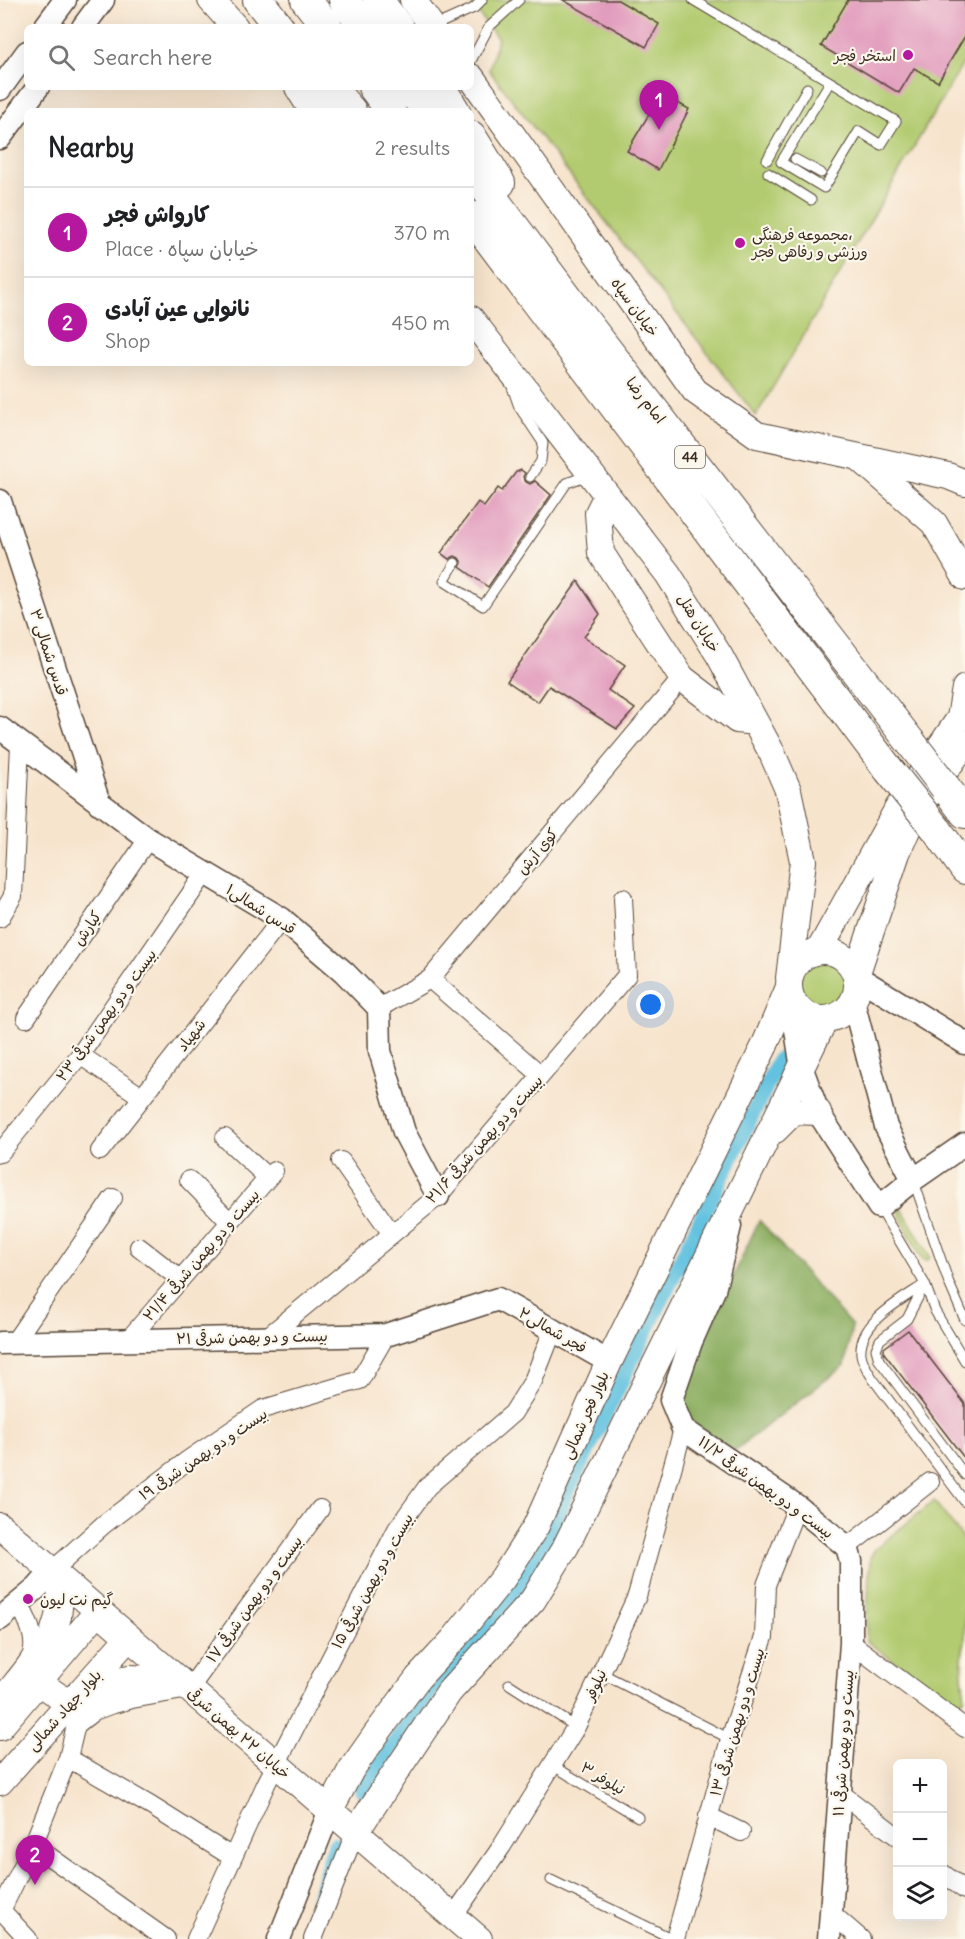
<!DOCTYPE html>
<meta charset="utf-8">
<style>
:root{--surface:#fff;--page:#f6f6f6;--text:#202124;--muted:#757577;--line:#e0e0e0;--accent:#b5179e}
body{margin:0;font-family:Delius,"Playpen Sans Arabic",sans-serif;background:var(--page);color:var(--text)}
.controls{position:absolute;right:18px;bottom:18px;display:grid;overflow:hidden;border-radius:9px;box-shadow:0 6px 24px #0002}
.controls button{width:54px;height:54px;display:grid;place-items:center;padding:0;border:0;border-bottom:2px solid var(--line);background:var(--surface);color:var(--text);font:30px sans-serif}
.you{position:absolute;left:651px;top:1005px;width:21px;height:21px;margin:-15px;border:4px solid #fff;border-radius:50%;background:#1a73e8;box-shadow:0 0 0 9px #1a73e833}
.badge{display:grid;place-items:center;width:39px;height:39px;border-radius:50%;background:var(--accent);color:#fff;font-size:20px;font-weight:700}
.pin{position:absolute;translate:-50% -50px;filter:drop-shadow(0 2px 3px #0008)}
.pin::after{content:'';position:absolute;top:32px;width:21px;height:18px;background:inherit;clip-path:polygon(0 0,100% 0,50% 100%)}
.list{margin:0;padding:0;list-style:none}
h2{display:flex;justify-content:space-between;align-items:center;height:78px;margin:0;padding:0 24px;font-size:26px}
h2 small{font-size:20px;font-weight:400;color:var(--muted)}
.list li{display:grid;grid-template-columns:39px 1fr auto;gap:18px;align-items:center;box-sizing:border-box;height:90px;padding:0 24px;border-top:2px solid var(--line)}
.list b{display:block;font-size:22px;white-space:nowrap}
.list p{margin:0;font-size:20px;white-space:nowrap;color:var(--muted)}
.list em{font-size:20px;font-style:normal;color:var(--muted)}
.icon{flex:none;width:33px;height:33px;fill:none;stroke:currentColor;stroke-width:2;stroke-linecap:round;stroke-linejoin:round}
.map{position:relative;flex:none;width:965px;height:1939px;overflow:hidden}
.search{position:absolute;background:var(--surface);box-shadow:0 6px 24px #0002;left:24px;top:24px;width:450px;height:66px;display:flex;align-items:center;gap:15px;box-sizing:border-box;padding:0 21px;border-radius:9px;color:var(--muted);font-size:22px}
.panel{position:absolute;background:var(--surface);box-shadow:0 6px 24px #0002;left:24px;top:108px;width:450px;height:258px;border-radius:9px}
.map>svg:first-child{display:block}
.green{fill:#b2cb70;stroke:#767a47;stroke-width:1.5}
.forest{fill:#8daf62;stroke:#646c40;stroke-width:1.5}
.lines{fill:none;stroke-linecap:round;stroke-linejoin:round}
.canal{stroke:#62c2e0;stroke-width:16}
.building{fill:#e094b9}
.service-casing{stroke:#574638;stroke-width:11}
.minor-casing{stroke:#574638;stroke-width:20}
.tertiary-casing{stroke:#574638;stroke-width:25}
.secondary-casing{stroke:#574638;stroke-width:28}
.trunk-casing{stroke:#574638;stroke-width:32}
.service{stroke:#fff;stroke-width:9}
.minor{stroke:#fff;stroke-width:18}
.tertiary{stroke:#fff;stroke-width:22}
.secondary{stroke:#fff;stroke-width:26}
.trunk{stroke:#fff;stroke-width:30}
.trunk-bridge-casing{stroke:#574638;stroke-width:32;stroke-linecap:butt}
.trunk-bridge{stroke:#fff;stroke-width:30}
.poi-dot{fill:#b5179e;stroke:#fbf7ec;stroke-width:2}
.labels{text-anchor:middle;dominant-baseline:central;stroke-width:4.5;stroke-linejoin:round;paint-order:stroke}
.shield{fill:#fbf7ec;stroke:#75685c;stroke-width:1.5}
.shield-label{font-size:14px;font-weight:bold;fill:#3b2a1e}
.poi-label{font-size:15px;fill:#3b2a1e;stroke:#fbf7ec;text-anchor:start}
.street-label{font-size:15px;fill:#3b2a1e;stroke:#fbf7ec}
</style>
<div class="map">
<svg width="965" height="1939" viewBox="0 0 965 1939">
<rect width="100%" height="100%" fill="#fbf7ec"/>
<filter id="ink" filterUnits="userSpaceOnUse"><feTurbulence type="fractalNoise" baseFrequency=".0167" numOctaves="2"/><feDisplacementMap in="SourceGraphic" scale="12" xChannelSelector="R" yChannelSelector="G"/><feConvolveMatrix kernelMatrix="1 2 1 2 8 2 1 2 1" color-interpolation-filters="sRGB"/></filter>
<filter id="wash" filterUnits="userSpaceOnUse"><feTurbulence type="fractalNoise" baseFrequency=".008" numOctaves="4" result="noise"/><feDisplacementMap in="SourceGraphic" scale="24" xChannelSelector="R" yChannelSelector="G"/><feGaussianBlur stdDeviation="1.35" result="paint"/><feColorMatrix in="noise" values="0 0 0 0 0 0 0 0 0 0 0 0 0 0 0 0 0 1.4 0 .05"/><feComposite in="paint" operator="in"/></filter>
<g filter="url(#wash)">
<rect width="100%" height="100%" fill="#f7e4cd"/>
<!-- green -->
<path class="green" d="M468 0H965V60L756 416 489 70 498 39Z
M798 984a25 25 0 1 1 50 0a25 25 0 1 1-50 0Z
M901 1207 927 1251 930 1257 928 1260 925 1261 921 1258 901 1218 899 1209Z
M934 1501 965 1541V1641C959 1662 962 1678 965 1698L955 1704 866 1641 870 1558 875 1549Z"/>
<!-- forest -->
<path class="forest" d="M759 1220 852 1326 845 1365 734 1451 685 1417 678 1398Z"/>
<g class="lines">
<!-- canal -->
<path class="canal" d="M362 1790 434 1686 518 1587 550 1537 567 1492 779 1060
M311 1925 335 1845"/>
</g>
<g id="blocks">
<!-- building -->
<path class="building" d="M563 0H618L659 24 646 47Z
M848 0H965V36L938 82 914 68 899 93 821 46Z
M661 94 689 109 658 170 627 151Z
M521 470 525 473 523 477 526 482 530 484 535 481 551 495 488 587 460 567 462 563 459 558 455 556 449 559 441 553 478 502 484 507 498 488 502 491 516 472Z
M578 581 600 614 584 637 625 665 608 690 635 709 617 729 549 686 538 702 507 681Z
M908 1330 965 1404V1459L884 1353V1348Z"/>
</g>
</g>
<g filter="url(#ink)">
<use href="#blocks" fill-opacity="0" stroke="#574638" stroke-width="1.5"/>
<g class="lines">
<!-- service casing -->
<g class="service-casing">
<path id="service" d="M693 0 896 121 881 145 859 131 824 188 781 162 830 82
M434 26 474 8 482 0
M471 61 489 27 519 0
M795 159 821 173
M767 160 807 88
M768 173 811 200
M512 387 519 407 543 443 541 461 530 477
M455 563 444 581 483 606 567 483 580 478 590 479
M914 1182 949 1283 965 1320
M879 1207 925 1284 935 1311 965 1361
M925 1284C903 1299 858 1322 861 1354 862 1363 868 1371 873 1379L965 1502
M924 1286 907 1319 880 1340 876 1349 879 1360 965 1475
M601 1673 730 1739
M509 1684 576 1727
M552 1765 638 1817
M551 1880 673 1939"/>
</g>
<!-- minor casing -->
<g class="minor-casing">
<path id="minor" d="M0 918 13 896 20 744
M430 979 541 1075
M379 1008 430 979 682 678
M26 1018 148 839
M80 1055 142 1097
M225 1138 268 1178
M100 1151 282 919
M0 1153 80 1055 205 873
M341 1161 392 1234
M189 1180 230 1222
M139 1247 180 1279
M266 1338 438 1196 627 975 623 898
M129 1339 274 1171
M15 1341 113 1198
M847 1547 930 1482
M52 1571 103 1525 188 1460 263 1409 360 1380 386 1335
M851 1643 965 1728
M0 1697C7 1687 28 1664 32 1654 37 1637 26 1617 19 1603
M68 1758 151 1806 232 1857
M839 1792 898 1837
M708 1816 741 1832
M33 1845 166 1939
M942 1873 965 1890
M2 1911 28 1939
M0 1913 33 1845 68 1758 76 1725 94 1711 110 1705 132 1699 189 1689 320 1509
M831 1913 861 1939
M453 1917 502 1846 576 1727 637 1596 683 1429
M196 1939 266 1784 397 1529 427 1487 513 1413 533 1381 553 1330
M313 1939 355 1833
M675 1939 730 1739 764 1637 766 1585 797 1506"/>
</g>
<!-- tertiary casing -->
<g class="tertiary-casing">
<path id="tertiary" d="M45 27 65 0
M83 27 103 0
M0 89 27 52
M0 138 38 87
M0 501 99 803
M0 728 148 839 282 919 344 972 379 1008 380 1051 404 1132 438 1196
M856 976 965 1043
M791 997 802 1069 818 1112 879 1207 913 1180 965 1144
M853 1001 886 1127 913 1180
M730 1226 714 1290 691 1342 671 1400 683 1429 797 1506 847 1547 851 1561V1643L829 1939
M0 1343 386 1335 498 1299 609 1362
M0 1619 37 1588 52 1571
M279 1939 330 1810"/>
</g>
<!-- secondary casing -->
<g class="secondary-casing">
<path id="secondary" d="M211 0 235 27
M413 0 432 27
M471 77 695 391 757 435 948 476 965 483
M471 319 668 574 719 655 772 753 788 790 803 861 789 978
M861 459 934 523 965 577
M607 495 598 513 601 553 682 678 737 720 755 722
M819 951 898 808 960 718 965 688
M789 985a34 34 0 1 1 68 0a34 34 0 1 1-68 0Z
M856 976 897 853 913 816 965 743
M775 1130 794 1111 818 1112
M0 1526 479 1939
M62 1580 58 1617 38 1682 70 1704 129 1678 179 1680
M0 1727 98 1611
M0 1782 129 1637
M330 1810 351 1770 377 1733 418 1678 454 1639 503 1578 536 1526 609 1362 764 1047 789 987
M355 1833 449 1692 533 1600 566 1546 825 1019"/>
</g>
<!-- trunk casing -->
<g class="trunk-casing">
<path id="trunk" d="M258 0 279 27
M306 0 327 27
M344 0 364 27
M378 0 398 27
M300 87 315 111
M330 87 351 111
M373 87 391 111
M409 87 427 111
M440 87 455 111
M471 136 500 183
M471 169 587 324 912 744
M471 216 889 770
M945 787 965 813
M937 830 965 869"/>
</g>
<!-- service -->
<use href="#service" class="service"/>
<!-- minor -->
<use href="#minor" class="minor"/>
<!-- tertiary -->
<use href="#tertiary" class="tertiary"/>
<!-- secondary -->
<use href="#secondary" class="secondary"/>
<!-- trunk -->
<use href="#trunk" class="trunk"/>
<!-- trunk-bridge casing -->
<g class="trunk-bridge-casing">
<path id="trunk-bridge" d="M912 744 945 787
M889 770 937 830"/>
</g>
<!-- trunk-bridge -->
<use href="#trunk-bridge" class="trunk-bridge"/>
</g>
</g>
<!-- markers -->
<g class="poi-dot">
<circle cx="908" cy="55" r="6"/>
<circle cx="740" cy="243" r="6"/>
<circle cx="28" cy="1599" r="6"/>
</g>
<g class="labels">
<!-- shield labels -->
<rect class="shield" x="675" y="446" width="30" height="22" rx="4.5"/>
<g class="shield-label">
<text x="690" y="457">44</text>
</g>
<!-- poi labels -->
<g class="poi-label">
<text x="896" y="55" text-anchor="end">استخر فجر</text>
<text x="752" y="234">مجموعه فرهنگی،<tspan x="752" dy="17">ورزشی و رفاهی فجر</tspan></text>
<text x="40" y="1599">گیم نت لیون</text>
</g>
<!-- street labels -->
<g class="street-label">
<text transform="translate(635 307) rotate(54)">خیابان سپاه</text>
<text transform="translate(646 400) rotate(52)">امام رضا</text>
<text transform="translate(699 623) rotate(58)">خیابان هتل</text>
<text transform="translate(49 652) rotate(72)">قدس شمالی ۳</text>
<text transform="translate(537 851) rotate(-50)">کوی آرش</text>
<text transform="translate(261 909) rotate(33)">قدس شمالی۱</text>
<text transform="translate(87 928) rotate(-56)">کیارش</text>
<text transform="translate(106 1015) rotate(-54)">بیست و دو بهمن شرقی ۲۳</text>
<text transform="translate(191 1035) rotate(-52)">شهیاد</text>
<text transform="translate(484 1139) rotate(-48)">بیست و دو بهمن شرقی ۲۱/۶</text>
<text transform="translate(201 1255) rotate(-49)">بیست و دو بهمن شرقی ۲۱/۴</text>
<text transform="translate(553 1330) rotate(30)">فجر شمالی۲</text>
<text transform="translate(252 1337) rotate(-1)">بیست و دو بهمن شرقی ۲۱</text>
<text transform="translate(585 1415) rotate(-66)">بلوار فجر شمالی</text>
<text transform="translate(203 1454) rotate(-34)">بیست و دو بهمن شرقی ۱۹</text>
<text transform="translate(766 1487) rotate(36)">بیست و دو بهمن شرقی ۱۱/۲</text>
<text transform="translate(372 1581) rotate(-61)">بیست و دو بهمن شرقی ۱۵</text>
<text transform="translate(254 1599) rotate(-54)">بیست و دو بهمن شرقی ۱۷</text>
<text transform="translate(595 1685) rotate(-65)">نیلوفر</text>
<text transform="translate(64 1710) rotate(-48)">بلوار جهاد شمالی</text>
<text transform="translate(737 1722) rotate(-73)">بیست و دو بهمن شرقی ۱۳</text>
<text transform="translate(239 1733) rotate(41)">خیابان ۲۲ بهمن شرقی</text>
<text transform="translate(843 1743) rotate(-86)">بیست و دو بهمن شرقی ۱۱</text>
<text transform="translate(603 1778) rotate(31)">نیلوفر ۳</text>
</g>
</g>
</svg>
<div class="controls">
<button>+</button>
<button>−</button>
<button><svg class="icon" aria-label="layers" viewBox="0 0 24 24"><path d="M12 4l9 5-9 5-9-5zM3 14l9 5 9-5"/></svg></button>
</div>
<div class="you"></div>
<div class="pin badge" style="left:659px;top:130px">1</div>
<div class="pin badge" style="left:35px;top:1885px">2</div>
<div class="search"><svg class="icon" aria-label="search" viewBox="0 0 24 24"><circle cx="10" cy="10" r="6"/><path d="M15 15l6 6"/></svg>Search here</div>
<section class="panel">
<h2>Nearby<small>2 results</small></h2>
<ul class="list">
<li><span class="badge">1</span><div><b>کارواش فجر</b><p>Place · خیابان سپاه</p></div><em>370 m</em></li>
<li><span class="badge">2</span><div><b>نانوایی عین آبادی</b><p>Shop</p></div><em>450 m</em></li>
</ul>
</section>
</div>
